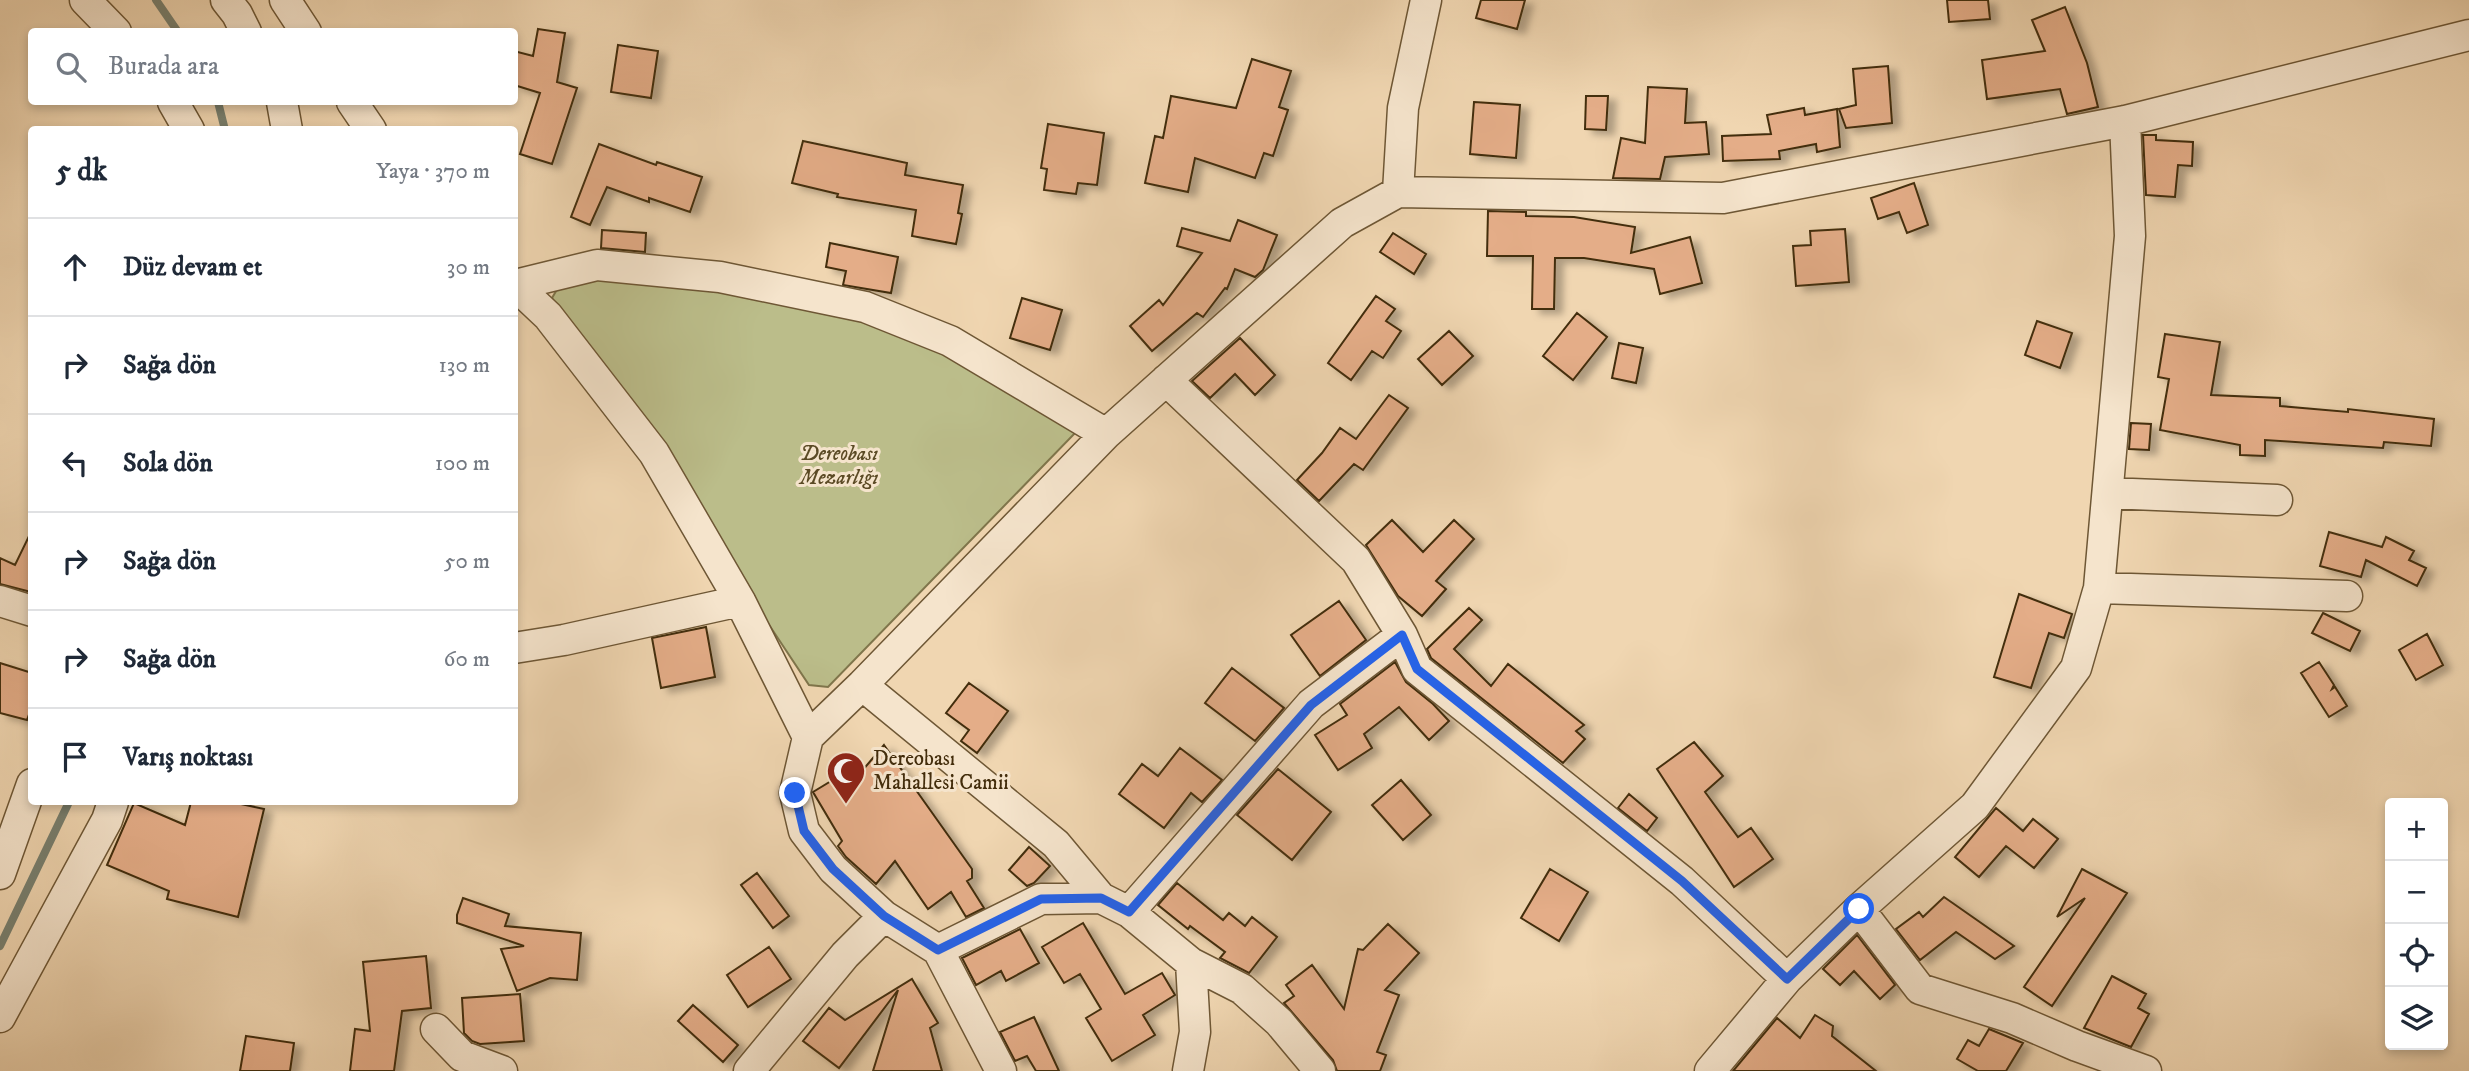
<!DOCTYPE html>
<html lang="tr">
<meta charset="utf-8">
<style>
:root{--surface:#fff;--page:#f6f6f7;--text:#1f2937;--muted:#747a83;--line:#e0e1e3}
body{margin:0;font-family:"IM FELL DW Pica",serif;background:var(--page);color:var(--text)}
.controls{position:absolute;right:21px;bottom:21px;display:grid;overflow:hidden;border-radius:7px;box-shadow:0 4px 10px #0003}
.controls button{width:63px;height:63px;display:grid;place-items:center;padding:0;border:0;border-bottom:2px solid var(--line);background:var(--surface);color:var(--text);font:35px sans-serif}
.stop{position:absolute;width:21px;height:21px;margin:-16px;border:5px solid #2563eb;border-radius:50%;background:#fff}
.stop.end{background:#2563eb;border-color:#fff;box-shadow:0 2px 7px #0008}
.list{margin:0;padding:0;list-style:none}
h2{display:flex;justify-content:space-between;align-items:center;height:91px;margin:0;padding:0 28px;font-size:30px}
h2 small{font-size:23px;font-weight:400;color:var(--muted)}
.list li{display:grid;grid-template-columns:46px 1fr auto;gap:21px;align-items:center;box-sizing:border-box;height:98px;padding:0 28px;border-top:2px solid var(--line)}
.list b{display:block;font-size:26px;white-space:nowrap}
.list em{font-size:23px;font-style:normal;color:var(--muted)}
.icon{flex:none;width:38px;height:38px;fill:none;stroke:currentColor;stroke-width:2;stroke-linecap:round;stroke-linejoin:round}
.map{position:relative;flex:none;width:2469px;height:1071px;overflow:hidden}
.search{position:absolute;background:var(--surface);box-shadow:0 4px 10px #0003;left:28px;top:28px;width:490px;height:77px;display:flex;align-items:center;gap:18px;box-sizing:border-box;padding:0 24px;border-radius:7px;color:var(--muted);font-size:26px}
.panel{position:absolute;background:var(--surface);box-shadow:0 4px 10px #0003;left:28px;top:126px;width:490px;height:679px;border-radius:7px}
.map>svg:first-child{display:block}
.green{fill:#bbbd8a;stroke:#7f754b;stroke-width:2}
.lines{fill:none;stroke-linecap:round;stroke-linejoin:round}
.stream{stroke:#788070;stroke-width:8}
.building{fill:#e4ad88;stroke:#432d0c;stroke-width:2;filter:url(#shadow)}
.minor-casing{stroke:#6e5735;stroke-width:33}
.minor{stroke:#f5e4cc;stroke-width:30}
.route{stroke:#2563eb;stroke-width:9}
.labels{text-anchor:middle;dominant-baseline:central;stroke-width:6;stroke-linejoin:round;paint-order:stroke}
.park-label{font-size:21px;font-style:italic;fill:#5b4a25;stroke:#f5e4cc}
.poi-label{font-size:21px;fill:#432d0c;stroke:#f5e4cc;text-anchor:start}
</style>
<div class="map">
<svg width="2469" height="1071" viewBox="0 0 2469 1071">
<defs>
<filter id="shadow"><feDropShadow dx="8" dy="4.5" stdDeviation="3.5" flood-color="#0004"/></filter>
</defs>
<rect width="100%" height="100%" fill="#f0d6b1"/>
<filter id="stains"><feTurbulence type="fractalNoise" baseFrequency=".00286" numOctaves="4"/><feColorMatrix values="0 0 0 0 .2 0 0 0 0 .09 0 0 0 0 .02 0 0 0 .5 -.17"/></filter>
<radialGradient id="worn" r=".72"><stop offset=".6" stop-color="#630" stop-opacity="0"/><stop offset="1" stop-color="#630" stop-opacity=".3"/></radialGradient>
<!-- green -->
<path class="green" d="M565 276 776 298 895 330 970 363 1078 430 828 687 809 685 552 298Z"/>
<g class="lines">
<!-- stream -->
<path class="stream" d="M156 0 178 32
M218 102 225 130
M0 946 69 802"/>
</g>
<!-- building -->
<path class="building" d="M1481 0H1525L1517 29 1476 18Z
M1947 0H1988L1990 19 1949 22Z
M2065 7 2087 63 2098 107 2067 114 2060 89 1987 99 1982 60 2045 51 2032 20Z
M538 29 565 33 557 82 577 88 552 164 520 154 540 93 514 85V51L533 56Z
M618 45 658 51 651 98 611 92Z
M1252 59 1291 71 1279 107 1288 110 1273 156 1264 153 1255 178 1195 158 1188 192 1145 183 1155 136 1163 138 1171 96 1236 108Z
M1888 66 1892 123 1846 128 1839 109 1856 105 1853 69Z
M1648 87 1687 89 1685 123 1706 122 1709 154 1665 157 1660 179 1613 178 1621 138 1645 143Z
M1586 96H1608L1606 130 1585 129Z
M1474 102 1520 105 1516 158 1470 154Z
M1804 108 1805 115 1837 109 1840 147 1817 152 1816 144 1779 151 1780 159 1723 161 1722 136 1771 134 1767 115Z
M1048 124 1104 133 1097 185 1078 183 1076 194 1044 190 1047 169 1041 168Z
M2143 135H2156V140L2193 142 2192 166 2178 165 2175 197 2146 195Z
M803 141 907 163 905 175 963 185 958 213 962 214 956 244 912 236 916 210 837 197 838 194 792 183Z
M599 144 656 165 657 162 702 177 690 212 649 198V202L607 187 590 225 571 217Z
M1914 183 1928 225 1907 233 1899 212 1878 219 1871 198Z
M1488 211 1526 212V216L1574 217 1635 227 1631 253 1690 237 1702 283 1660 294 1654 269 1584 258H1555L1554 309H1532L1533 256H1487Z
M1238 220 1277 235 1263 270 1255 277 1235 269 1227 289 1225 288 1203 317 1197 313 1152 351 1130 326 1159 300 1163 305 1202 253 1177 246 1182 228 1230 241Z
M1845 229 1849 282 1796 286 1793 246 1811 245 1810 231Z
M602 230 646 233 645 252 601 248Z
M1393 233 1426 254 1414 274 1380 252Z
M830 243 898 257 891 293 843 285 846 271 826 267Z
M1376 296 1395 309 1386 321 1401 331 1383 358 1372 351 1351 380 1328 363Z
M1022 298 1062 310 1050 350 1010 338Z
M1577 313 1607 337 1573 380 1543 356Z
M2037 321 2072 333 2060 368 2025 355Z
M1449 331 1473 356 1442 385 1418 359Z
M2165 334 2220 342 2211 395 2280 398V406L2348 412V409L2434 419 2431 446 2384 442 2383 448 2265 440V456L2240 455V445L2160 430 2169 379 2158 377Z
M1240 338 1275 375 1255 395 1235 374 1210 398 1192 381Z
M1619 343 1643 348 1636 383 1612 378Z
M1389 395 1408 408 1363 470 1354 464 1319 501 1297 480 1322 453 1340 428 1356 439Z
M2131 423 2151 424 2149 450 2129 449Z
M1392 520 1423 552 1454 520 1474 539 1436 581 1446 589 1422 616 1398 596 1366 545Z
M32 530 31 592 0 584V558L15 565Z
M2329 532 2382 547 2386 537 2414 551 2409 560 2426 568 2417 586 2366 560 2361 577 2320 566Z
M2019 594 2072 614 2064 638 2049 633 2031 688 1994 677Z
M1339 601 1366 640 1320 676 1291 635Z
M1469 608 1482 620 1454 649 1491 686 1508 664 1584 725 1576 731 1585 739 1563 763 1431 658 1427 649Z
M2323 613 2360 631 2350 651 2312 633Z
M706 627 715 677 661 688 652 638Z
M2427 634 2443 665 2416 680 2399 650Z
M1395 662 1406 682 1433 704 1449 721 1429 740 1399 707 1364 734 1372 748 1338 770 1315 735 1347 715 1340 704Z
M2319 662 2334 685 2332 689 2335 687 2347 706 2329 717 2301 673Z
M0 663 32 673V706L27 720 0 713Z
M1232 668 1284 708 1255 741 1205 703Z
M969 683 1008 711 977 753 961 741 969 730 946 713Z
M1694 742 1723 776 1705 792 1738 837 1751 828 1773 859 1734 887 1657 769Z
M884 745 972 869V878L967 881 984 908 966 917 951 892 928 909 895 861 876 884 846 857 838 846 842 841 813 792 851 769 856 778Z
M1180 748 1222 780 1202 802 1191 793 1164 828 1119 794 1142 764 1158 776Z
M1278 769 1331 812 1292 860 1237 815Z
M1401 780 1431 815 1403 840 1372 805Z
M1629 794 1657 818 1647 831 1618 808Z
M191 802H232L264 809 238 917 167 899 169 891 107 865 134 803 185 825Z
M1996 808 2023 831 2033 819 2058 839 2034 868 2006 846 1979 877 1955 857Z
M1029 847 1050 866 1034 883 1027 886 1009 870Z
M1550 869 1588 892 1559 941 1521 918Z
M2082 869 2127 893 2052 1006 2024 987 2085 898 2057 917Z
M757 873 789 916 773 928 741 885Z
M1177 883 1223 920 1229 913 1245 926 1252 917 1277 937 1249 973 1220 958 1225 952 1190 926 1188 929 1158 905Z
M1944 897 2014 946 1995 959 1956 932 1920 960 1896 929 1919 912 1923 917Z
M463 898 509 914 505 926 581 933 577 980 550 978 517 991 501 949 524 946 457 923V915Z
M1083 923 1125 994 1162 973 1175 995 1143 1015 1155 1035 1112 1061 1086 1018 1101 1009 1080 974 1064 983 1042 947Z
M1388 924 1419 953 1385 990 1399 995 1377 1052 1386 1055 1380 1071H1337L1333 1060 1284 1003 1294 996 1286 985 1312 965 1344 1009 1358 949 1363 950Z
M1020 929 1039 963 1006 981 1001 971 976 985 962 958Z
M1857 935 1895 985 1880 999 1854 971 1840 985 1823 969Z
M769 947 791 979 748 1007 727 975Z
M426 956 431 1008 402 1011 394 1071H350L355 1029 370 1031 363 962Z
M2112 976 2146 994 2138 1008 2149 1014 2131 1047 2084 1028Z
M912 979 938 1023 930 1028 942 1071H873L898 990 839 1068 803 1041 829 1008 845 1020Z
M520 994 524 1041 480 1044 472 1041 464 1033 462 998Z
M693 1005 738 1045 723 1062 678 1021Z
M1815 1015 1833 1026 1832 1036 1876 1071H1733L1777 1018 1800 1038Z
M1034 1017 1059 1071H1036L1027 1056 1015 1061 1000 1032Z
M1989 1029 2023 1043 2006 1071H1978L1957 1059 1968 1040 1979 1046Z
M246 1036 294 1043 290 1071H240Z"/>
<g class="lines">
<!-- minor casing -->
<g class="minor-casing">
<path id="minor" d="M85 0 116 32
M226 0 237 14 246 32
M285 0 306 32
M173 102 189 130
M282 102 287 130
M352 102 371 130
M1398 192 1403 108 1426 0
M514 284 548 316 654 453 740 601 808 737
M515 285 597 265 720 277 865 307 950 341 1106 434
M1166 380 1356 560 1402 635 1417 669 1682 881 1787 979
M2108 493 2277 500
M2099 588 2347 596
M0 601 32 611
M514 648 564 640 740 601
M862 685 1056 844 1101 898 1129 912 1191 963 1242 989 1279 1022 1320 1071
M0 874 32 784
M1859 909 1920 989 2012 1018 2077 1046 2146 1071
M1129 912 1311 704 1402 635
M938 950 1041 899 1101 898
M0 1017 107 820 113 802
M436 1029 462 1056 502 1071
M749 1071 845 955 884 916
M1001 1071 938 950 884 916 833 869 804 831 795 793 808 737 862 685 1106 434 1342 223 1398 192 1723 198 2125 121 2469 35
M1188 1071 1195 1032 1191 963
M1710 1071 1787 979 1859 909 1975 806 2076 668 2099 588 2130 236 2125 121"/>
</g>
<!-- minor -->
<use href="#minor" class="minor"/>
</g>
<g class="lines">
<!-- route -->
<path class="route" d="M795 793 804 831 833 869 884 916 938 950 1041 899 1101 898 1129 912 1311 705 1402 635 1417 669 1682 881 1787 979 1859 909"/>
</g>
<!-- icons -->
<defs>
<g id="mosque-pin" transform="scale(2.0125)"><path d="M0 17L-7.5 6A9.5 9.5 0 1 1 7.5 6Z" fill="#8f2418" stroke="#f5e4cc"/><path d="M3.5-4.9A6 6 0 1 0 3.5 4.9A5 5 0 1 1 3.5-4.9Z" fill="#fff"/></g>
</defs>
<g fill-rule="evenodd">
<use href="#mosque-pin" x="846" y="771"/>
</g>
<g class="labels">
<!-- park labels -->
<g class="park-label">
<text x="839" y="454">Dereobası<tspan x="839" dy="24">Mezarlığı</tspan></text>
</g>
<!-- poi labels -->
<g class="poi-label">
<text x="873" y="759">Dereobası<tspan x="873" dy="24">Mahallesi Camii</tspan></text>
</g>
</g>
<rect width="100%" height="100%" filter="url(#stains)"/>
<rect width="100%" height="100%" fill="url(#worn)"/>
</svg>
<div class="controls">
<button>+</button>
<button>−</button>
<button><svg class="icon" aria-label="locate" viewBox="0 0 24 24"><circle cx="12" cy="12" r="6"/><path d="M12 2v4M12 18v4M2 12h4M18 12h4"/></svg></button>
<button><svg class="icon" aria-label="layers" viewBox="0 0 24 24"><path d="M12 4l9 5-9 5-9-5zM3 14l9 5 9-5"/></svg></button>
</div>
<div class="stop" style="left:1859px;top:909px"></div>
<div class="stop end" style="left:795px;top:793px"></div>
<div class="search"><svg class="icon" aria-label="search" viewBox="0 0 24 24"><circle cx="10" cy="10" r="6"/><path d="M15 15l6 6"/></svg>Burada ara</div>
<section class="panel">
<h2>5 dk<small>Yaya · 370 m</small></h2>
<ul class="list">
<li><svg class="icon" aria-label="ahead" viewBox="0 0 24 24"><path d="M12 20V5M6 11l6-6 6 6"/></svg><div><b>Düz devam et</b></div><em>30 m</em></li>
<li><svg class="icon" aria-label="right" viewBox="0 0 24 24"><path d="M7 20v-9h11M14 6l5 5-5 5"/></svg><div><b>Sağa dön</b></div><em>130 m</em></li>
<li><svg class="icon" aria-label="left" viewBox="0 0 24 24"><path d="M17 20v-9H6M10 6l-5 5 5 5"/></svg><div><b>Sola dön</b></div><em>100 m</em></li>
<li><svg class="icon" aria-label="right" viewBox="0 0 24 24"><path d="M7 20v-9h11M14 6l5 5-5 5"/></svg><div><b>Sağa dön</b></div><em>50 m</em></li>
<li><svg class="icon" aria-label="right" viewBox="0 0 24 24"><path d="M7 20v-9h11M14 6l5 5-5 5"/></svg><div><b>Sağa dön</b></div><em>60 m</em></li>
<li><svg class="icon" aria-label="arrive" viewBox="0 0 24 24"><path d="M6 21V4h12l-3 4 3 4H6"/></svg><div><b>Varış noktası</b></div></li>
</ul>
</section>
</div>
